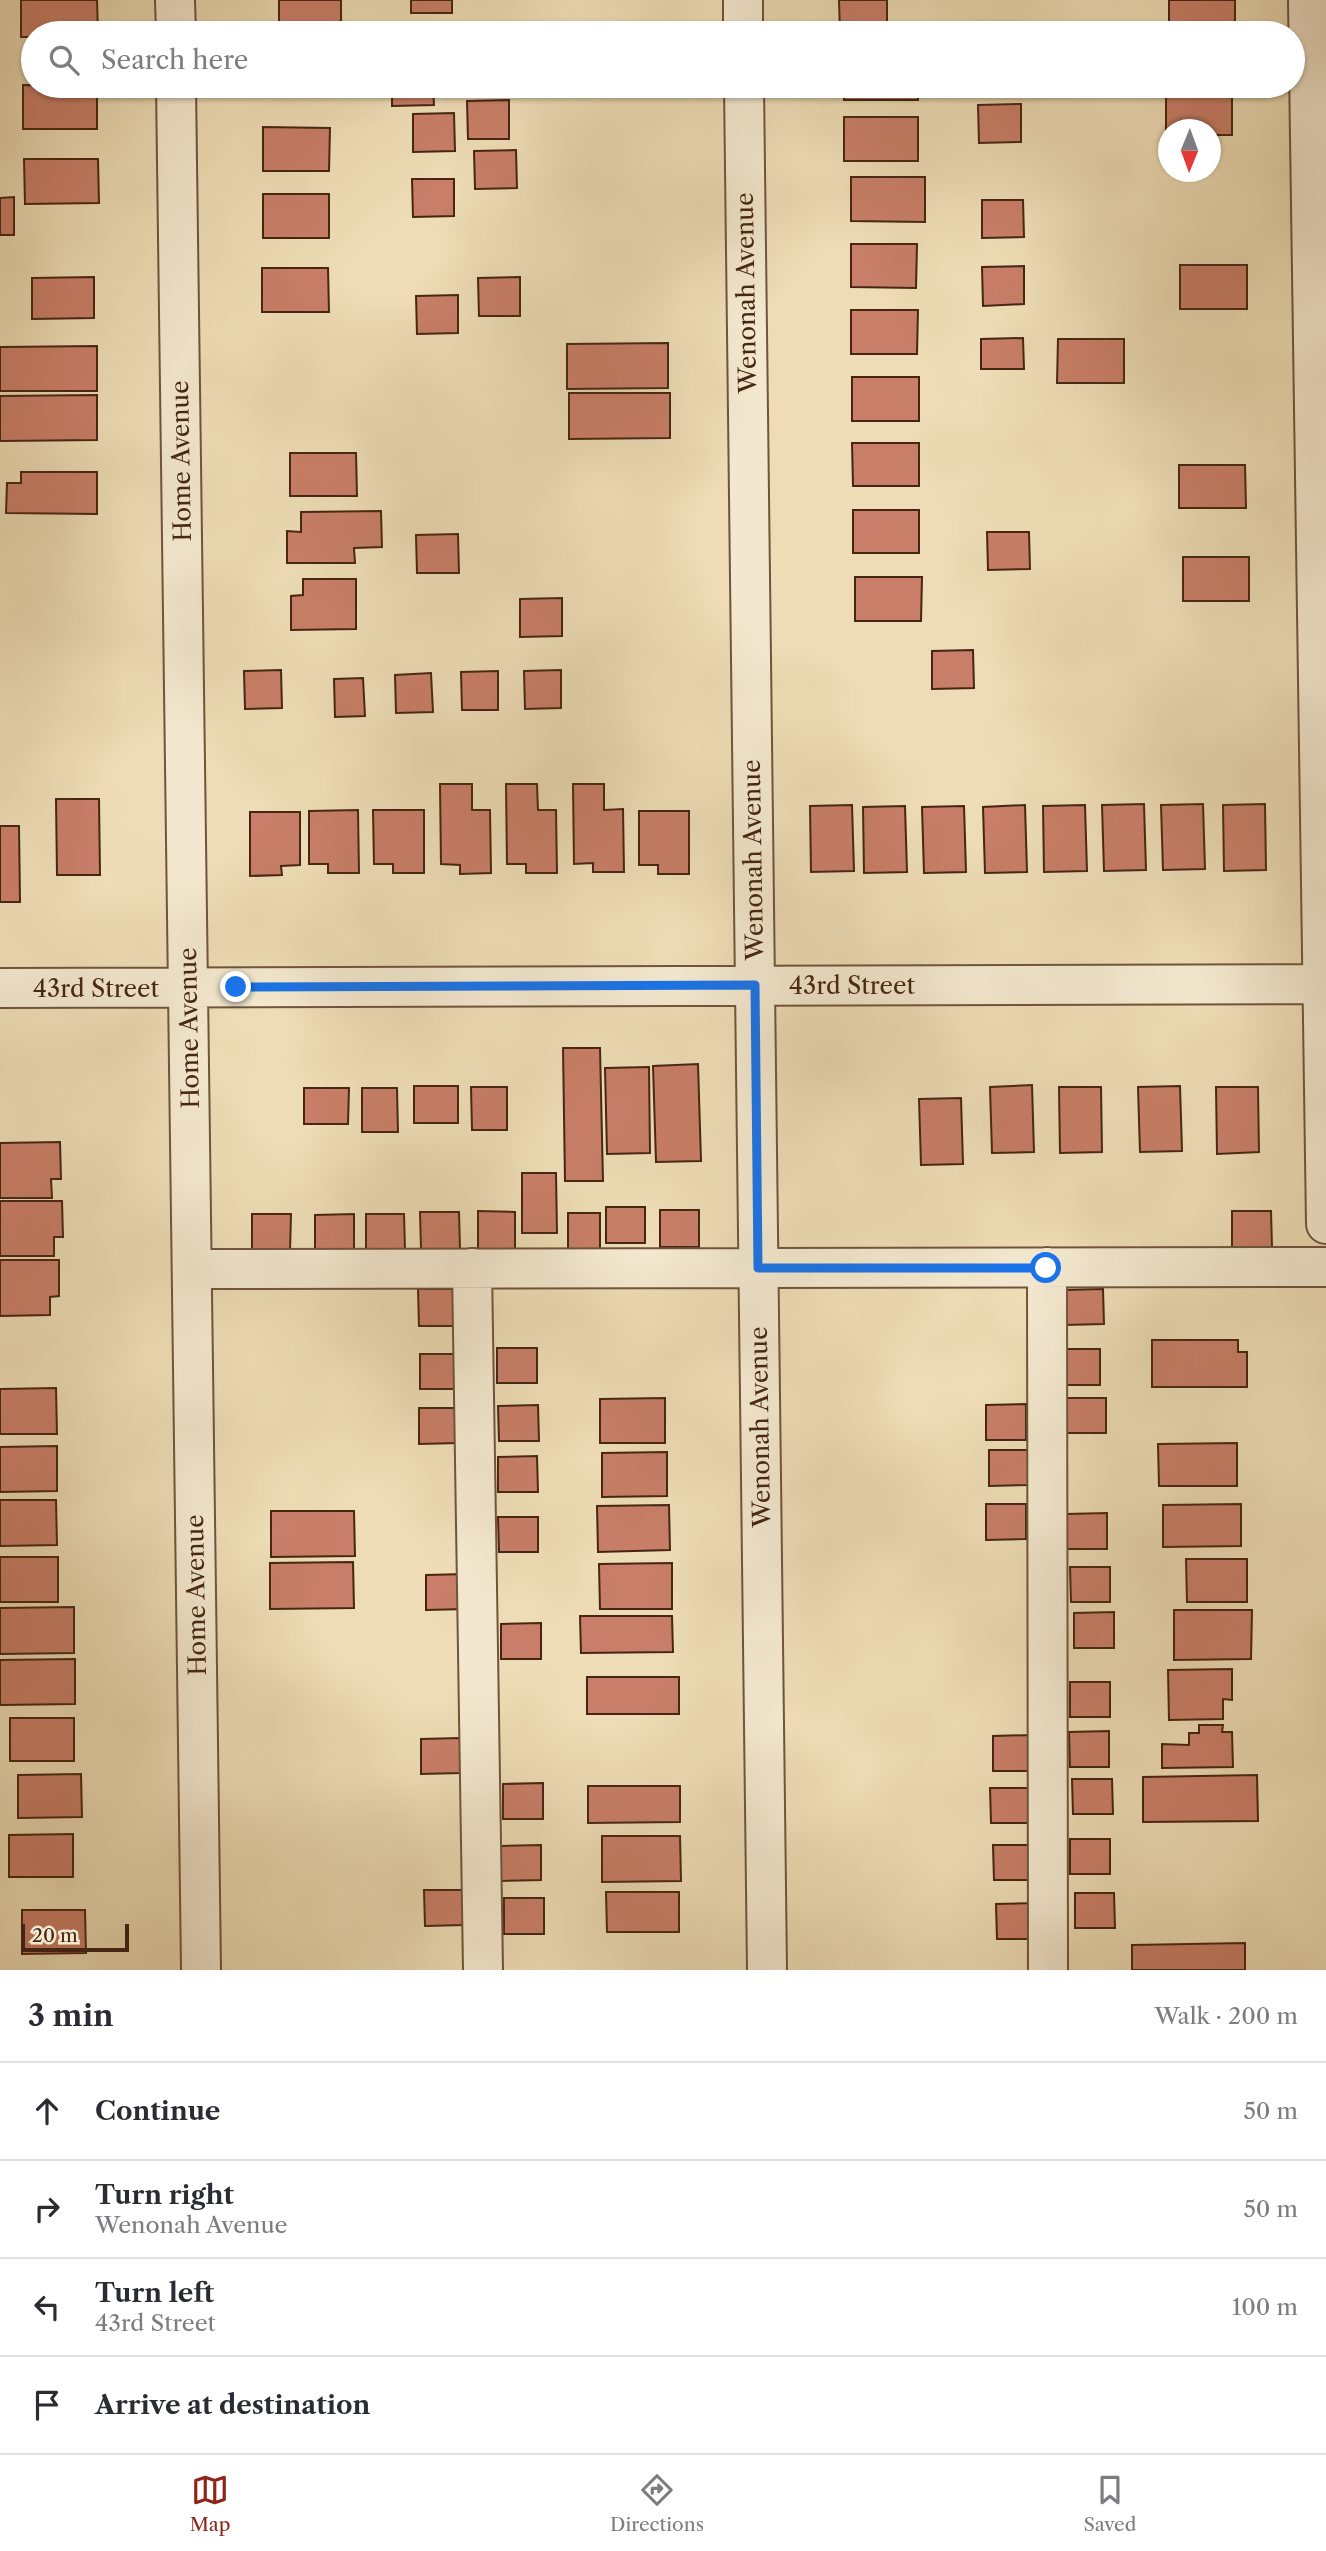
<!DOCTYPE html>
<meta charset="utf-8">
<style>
:root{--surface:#fff;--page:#f2f2f3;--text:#2b2b33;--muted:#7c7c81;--line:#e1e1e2;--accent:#8f2418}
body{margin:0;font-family:"Libre Caslon Text",serif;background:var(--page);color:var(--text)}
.compass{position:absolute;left:1158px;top:119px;width:63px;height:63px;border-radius:50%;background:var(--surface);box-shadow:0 2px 5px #0004;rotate:181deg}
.scale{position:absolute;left:21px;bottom:18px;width:108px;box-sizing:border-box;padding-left:7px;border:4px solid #462612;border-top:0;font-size:19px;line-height:24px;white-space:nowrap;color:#462612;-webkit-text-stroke:5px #f3e8cf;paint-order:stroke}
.stop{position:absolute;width:21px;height:21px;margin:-16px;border:5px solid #1a73e8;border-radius:50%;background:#fff}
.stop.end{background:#1a73e8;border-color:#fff;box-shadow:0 2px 7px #0008}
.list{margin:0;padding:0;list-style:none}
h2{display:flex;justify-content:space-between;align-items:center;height:91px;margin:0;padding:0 28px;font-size:30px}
h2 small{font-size:23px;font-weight:400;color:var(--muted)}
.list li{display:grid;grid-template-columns:46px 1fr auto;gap:21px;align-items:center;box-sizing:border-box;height:98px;padding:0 28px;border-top:2px solid var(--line)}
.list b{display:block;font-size:26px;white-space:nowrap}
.list p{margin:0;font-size:23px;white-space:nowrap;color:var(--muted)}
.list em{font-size:23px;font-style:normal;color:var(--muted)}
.icon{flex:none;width:38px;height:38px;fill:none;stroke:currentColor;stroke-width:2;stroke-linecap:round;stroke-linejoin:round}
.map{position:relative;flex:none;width:1326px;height:1970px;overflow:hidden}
.search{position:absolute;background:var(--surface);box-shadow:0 2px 5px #0004;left:21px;right:21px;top:21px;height:77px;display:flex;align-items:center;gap:18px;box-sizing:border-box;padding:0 24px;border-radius:38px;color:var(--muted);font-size:26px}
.sheet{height:483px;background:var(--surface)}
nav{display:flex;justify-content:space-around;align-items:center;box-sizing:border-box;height:98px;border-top:2px solid var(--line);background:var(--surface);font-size:19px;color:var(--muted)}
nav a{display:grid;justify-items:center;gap:4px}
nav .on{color:var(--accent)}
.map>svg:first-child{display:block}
.building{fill:#c87e68;stroke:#462612;stroke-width:2}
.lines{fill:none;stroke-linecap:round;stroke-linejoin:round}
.minor-casing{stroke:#70543b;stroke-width:42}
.minor{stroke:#f3e8cf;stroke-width:38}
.route{stroke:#1a73e8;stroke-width:9}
.labels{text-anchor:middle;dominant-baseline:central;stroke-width:6;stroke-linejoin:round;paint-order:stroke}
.street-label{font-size:24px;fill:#462612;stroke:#f3e8cf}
</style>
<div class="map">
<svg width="1326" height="1970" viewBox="0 0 1326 1970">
<rect width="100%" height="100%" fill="#eddcb5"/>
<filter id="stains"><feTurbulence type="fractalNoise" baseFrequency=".00286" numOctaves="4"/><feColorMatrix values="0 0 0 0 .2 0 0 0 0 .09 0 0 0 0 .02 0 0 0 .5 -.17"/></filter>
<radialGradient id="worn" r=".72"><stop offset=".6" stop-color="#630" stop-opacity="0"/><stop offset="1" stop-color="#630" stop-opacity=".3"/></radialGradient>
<!-- building -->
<path class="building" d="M21 0H97L98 33H33V37H21Z
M279 0H341V33H279Z
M411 0H452V13H411Z
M839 0H887V33H840Z
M1169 0H1235V33H1169Z
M23 85 97 86V129H23Z
M261 86H328V92H261Z
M392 86H433L434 105 392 106Z
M844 86H918V100H844Z
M1166 92H1232V135H1210V130H1168V135H1166Z
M509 100V139H468L467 101Z
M1021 104V142L979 143 978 105Z
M454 113 455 151 413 152V114Z
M844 117H918V161H844Z
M263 127 330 128 329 171H263Z
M516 150 517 188 475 189 474 151Z
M24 159H98L99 203 25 204Z
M851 177H925V222L851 221Z
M412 179H454V216L413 217Z
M263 194H329V238H263Z
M14 197V235H0V198Z
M982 200H1023L1024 237 982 238Z
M851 244H917L916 288 851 287Z
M1180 265H1247V309H1180Z
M1024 266V304L983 306 982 267Z
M262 268H328L329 312H262Z
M94 277V318L32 319V278Z
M520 277V316H479L478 278Z
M458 295V333L417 334 416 296Z
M851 310H918L917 354H851Z
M1023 338 1024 369H981V339Z
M1058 339H1124V383H1057Z
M668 343V388L567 389V344Z
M97 346V391H0V347Z
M852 377H919V421H852Z
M569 393H670V438L569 439Z
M97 395V440L0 441V396Z
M852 443H919V486H853Z
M290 453H356L357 496H290Z
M1179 465H1245L1246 508H1179Z
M21 472H97V514L6 513 7 483H21Z
M853 510H919V553H853Z
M381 511 382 547 354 548 355 563H287V531L301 532V512Z
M987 532H1029L1030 569 988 570Z
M458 534 459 573H417L416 535Z
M1183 557H1249V601H1183Z
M855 577H922L921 621H855Z
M303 579H356V629L291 630V596L303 595Z
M562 598V636L520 637V599Z
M973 650 974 688 932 689V651Z
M281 670 282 708 245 709 244 671Z
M561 670V708L525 709 524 671Z
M498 671V710H462L461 672Z
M431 673 433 712 396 713 395 675Z
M363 678 365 716 335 717 334 679Z
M440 784H472V810H490L491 873 460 874V865L441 864Z
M506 784H537L538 810H556L557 873H526V864H507Z
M573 784H604V810L623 809 624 872H593V863L574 864Z
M56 799H99L100 875H57Z
M1144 804 1146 870 1104 871 1102 805Z
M1203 804 1205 869 1163 870 1161 805Z
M1265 804 1266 870 1224 871 1223 805Z
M852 805 854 871 811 872 810 806Z
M1025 805 1027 872 985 873 983 807Z
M1085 805 1087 871 1044 872 1043 806Z
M905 806 907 872 864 873 863 807Z
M964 806 966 872 924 873 922 807Z
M358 810 359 873H328V864H309V811Z
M373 810H424V873H393V864H374Z
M639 811H689V874H658V865H639Z
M250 812H300V865L281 866 282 875 250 876Z
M0 826H19L20 902H0Z
M563 1048H600L603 1181H565Z
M698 1064 701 1161 656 1162 653 1066Z
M649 1067 650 1153 607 1154 605 1068Z
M1032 1085 1034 1152 992 1153 990 1087Z
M414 1086H458V1123H414Z
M1180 1086 1182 1151 1140 1152 1138 1087Z
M471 1087H507V1130H472Z
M1059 1087H1101L1102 1152 1060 1153Z
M1216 1087H1258L1259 1152 1217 1154Z
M304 1088H349L348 1124H304Z
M362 1088H397L398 1132H362Z
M961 1098 963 1164 921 1165 919 1099Z
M60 1142 61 1179H51L52 1198H0V1143Z
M522 1173H556L557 1233H522Z
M0 1201H62L63 1237H54V1256H0Z
M606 1207H645V1243H606Z
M660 1210H699V1247H660Z
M478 1211 515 1212V1253H478Z
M1232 1211H1271L1272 1247H1232Z
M420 1212H459L460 1249H421Z
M568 1213H600V1249H568Z
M252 1214H291L290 1251H252Z
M354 1214V1251H315V1215Z
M366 1214H404L405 1250H366Z
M0 1260H59V1296L50 1297V1315L0 1316Z
M418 1289H457V1326H419Z
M1103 1289 1104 1324 1064 1325 1063 1290Z
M1152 1340H1238V1352H1247V1387H1152Z
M497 1348H537V1383H497Z
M1060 1349H1100V1385H1060Z
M420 1354H460V1389H420Z
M56 1388 57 1434H0V1389Z
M665 1398V1443H600V1399Z
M1066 1398H1106V1433H1066Z
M1026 1404V1440H986V1405Z
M538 1405 539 1441H499L498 1406Z
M419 1408H459V1443L419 1444Z
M1237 1443V1486H1159L1158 1444Z
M57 1446V1491L0 1492V1447Z
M989 1450H1028L1029 1485 989 1486Z
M667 1452V1496L602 1497V1453Z
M537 1456 538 1492H498V1457Z
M0 1500H56L57 1545 0 1546Z
M986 1504H1026V1539L986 1540Z
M1241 1504V1546L1163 1547V1505Z
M669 1505 670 1550 598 1552 597 1506Z
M271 1511H354L355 1556 271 1557Z
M1107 1513V1549H1067L1066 1514Z
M498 1517H538V1552H499Z
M0 1557H58V1602H0Z
M1186 1559H1247V1602H1187Z
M353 1562 354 1608 270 1609V1563Z
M672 1563V1609H600L599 1564Z
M1070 1567H1110V1602H1071Z
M466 1574V1609L426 1610V1575Z
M74 1607V1653L0 1654V1608Z
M1174 1610H1252L1251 1659 1174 1660Z
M1114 1612V1648H1074V1613Z
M580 1616H672L673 1652 581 1653Z
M541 1623V1659H501V1624Z
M75 1659V1704L0 1705V1660Z
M1232 1669V1700L1223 1699V1719L1169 1720 1168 1670Z
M587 1677H679V1714H587Z
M1070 1682H1110V1717H1070Z
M10 1718H74V1761H10Z
M1199 1725H1223L1222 1732H1232L1233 1767 1162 1768V1744L1189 1745V1733H1199Z
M1109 1731V1767H1070L1069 1732Z
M1032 1735 1033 1771H993V1736Z
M461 1738V1773L421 1774V1739Z
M81 1774 82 1817 18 1818V1775Z
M1257 1775 1258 1821 1143 1822V1777Z
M1072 1779H1112L1113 1814H1073Z
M543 1783V1819H503V1784Z
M588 1786H680V1822L588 1823Z
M990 1788H1030V1823H991Z
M73 1834V1877H9V1835Z
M602 1836H680L681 1881 602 1882Z
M1070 1839H1110V1874H1070Z
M541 1845V1880L501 1881V1846Z
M993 1845H1033L1034 1880H994Z
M424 1890H464V1925L425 1926Z
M606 1892H679V1932H607Z
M1075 1893H1114L1115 1928H1075Z
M504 1898H544V1934H504Z
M1037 1903V1939H997L996 1904Z
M22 1910H85L86 1953 22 1954Z
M1245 1943V1970H1132V1945Z"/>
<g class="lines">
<!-- minor casing -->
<g class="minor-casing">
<path id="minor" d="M175 0 176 33
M743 0V33
M1308 0 1326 1224
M176 86 201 1970
M744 86 767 1970
M0 988 1326 984
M1047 1267 1048 1970
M472 1268 483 1970
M192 1269 1326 1267"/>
</g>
<!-- minor -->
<use href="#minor" class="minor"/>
</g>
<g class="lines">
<!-- route -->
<path class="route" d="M236 987 755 985 758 1268H1046"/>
</g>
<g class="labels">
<!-- street labels -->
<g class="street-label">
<text transform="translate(746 293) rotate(-91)">Wenonah Avenue</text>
<text transform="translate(181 461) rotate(-91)">Home Avenue</text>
<text transform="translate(753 860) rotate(-91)">Wenonah Avenue</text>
<text x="852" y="985">43rd Street</text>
<text x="96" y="988">43rd Street</text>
<text transform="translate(189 1028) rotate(-91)">Home Avenue</text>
<text transform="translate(760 1427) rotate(-91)">Wenonah Avenue</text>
<text transform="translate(196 1595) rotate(-91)">Home Avenue</text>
</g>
</g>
<rect width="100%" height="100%" filter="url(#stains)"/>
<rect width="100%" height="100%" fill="url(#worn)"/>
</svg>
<svg class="compass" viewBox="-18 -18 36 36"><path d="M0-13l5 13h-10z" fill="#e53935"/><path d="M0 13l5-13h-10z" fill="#7c7c81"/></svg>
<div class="scale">20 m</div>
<div class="stop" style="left:1046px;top:1268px"></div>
<div class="stop end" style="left:236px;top:987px"></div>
<div class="search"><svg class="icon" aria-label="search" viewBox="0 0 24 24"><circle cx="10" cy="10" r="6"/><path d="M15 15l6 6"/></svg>Search here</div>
</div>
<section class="sheet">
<h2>3 min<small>Walk · 200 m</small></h2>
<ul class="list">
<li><svg class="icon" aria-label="ahead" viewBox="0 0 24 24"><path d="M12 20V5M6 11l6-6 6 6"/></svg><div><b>Continue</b></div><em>50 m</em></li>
<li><svg class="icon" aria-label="right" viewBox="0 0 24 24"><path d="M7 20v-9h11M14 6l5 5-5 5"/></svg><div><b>Turn right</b><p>Wenonah Avenue</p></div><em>50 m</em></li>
<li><svg class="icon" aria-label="left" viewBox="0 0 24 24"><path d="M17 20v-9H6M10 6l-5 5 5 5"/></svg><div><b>Turn left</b><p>43rd Street</p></div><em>100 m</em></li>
<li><svg class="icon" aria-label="arrive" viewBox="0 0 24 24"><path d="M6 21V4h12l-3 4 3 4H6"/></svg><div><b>Arrive at destination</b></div></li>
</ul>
</section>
<nav>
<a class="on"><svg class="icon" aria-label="map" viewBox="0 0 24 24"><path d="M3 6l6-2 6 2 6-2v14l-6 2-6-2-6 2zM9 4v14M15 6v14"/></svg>Map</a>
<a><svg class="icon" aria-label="directions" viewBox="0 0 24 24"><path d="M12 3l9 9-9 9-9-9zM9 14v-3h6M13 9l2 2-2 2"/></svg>Directions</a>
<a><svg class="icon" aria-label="saved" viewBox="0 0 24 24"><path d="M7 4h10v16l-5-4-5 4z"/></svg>Saved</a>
</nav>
